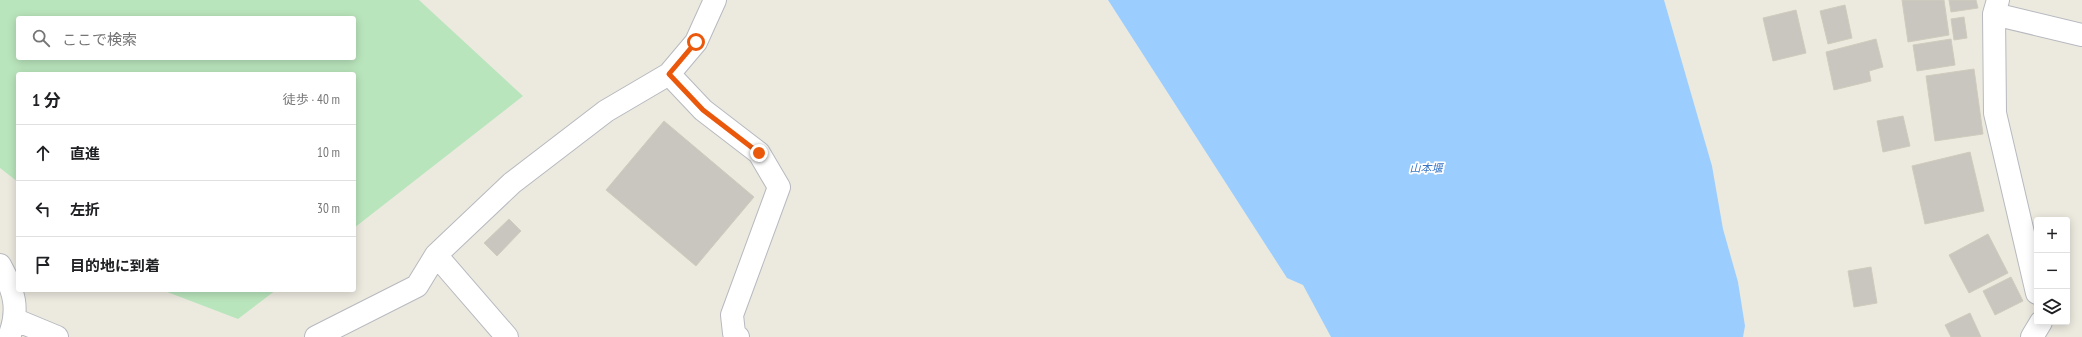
<!DOCTYPE html>
<html lang="ja">
<meta charset="utf-8">
<style>
:root{--surface:#fff;--page:#f6f6f6;--text:#202124;--muted:#757577;--line:#e0e0e0}
body{margin:0;font-family:"PT Sans Narrow","Noto Sans JP",sans-serif;background:var(--page);color:var(--text)}
.controls{position:absolute;right:12px;bottom:12px;display:grid;overflow:hidden;border-radius:4px;box-shadow:0 2px 10px #0003}
.controls button{width:36px;height:36px;display:grid;place-items:center;padding:0;border:0;border-bottom:1px solid var(--line);background:var(--surface);color:var(--text);font:20px sans-serif}
.stop{position:absolute;width:12px;height:12px;margin:-9px;border:3px solid #ea580c;border-radius:50%;background:#fff}
.stop.end{background:#ea580c;border-color:#fff;box-shadow:0 1px 4px #0008}
.list{margin:0;padding:0;list-style:none}
h2{display:flex;justify-content:space-between;align-items:center;height:52px;margin:0;padding:0 16px;font-size:17px}
h2 small{font-size:13px;font-weight:400;color:var(--muted)}
.list li{display:grid;grid-template-columns:26px 1fr auto;gap:12px;align-items:center;box-sizing:border-box;height:56px;padding:0 16px;border-top:1px solid var(--line)}
.list b{display:block;font-size:15px;white-space:nowrap}
.list em{font-size:13px;font-style:normal;color:var(--muted)}
.icon{flex:none;width:22px;height:22px;fill:none;stroke:currentColor;stroke-width:2;stroke-linecap:round;stroke-linejoin:round}
.map{position:relative;flex:none;width:2082px;height:337px;overflow:hidden}
.search{position:absolute;background:var(--surface);box-shadow:0 2px 10px #0003;left:16px;top:16px;width:340px;height:44px;display:flex;align-items:center;gap:10px;box-sizing:border-box;padding:0 14px;border-radius:4px;color:var(--muted);font-size:15px}
.panel{position:absolute;background:var(--surface);box-shadow:0 2px 10px #0003;left:16px;top:72px;width:340px;height:220px;border-radius:4px}
.map>svg:first-child{display:block}
.green{fill:#b9e5bc;fill-rule:evenodd}
.water{fill:#9bceff}
.building{fill:#c8c6be;stroke:#d0cbbd}
.lines{fill:none;stroke-linecap:round;stroke-linejoin:round}
.minor-casing{stroke:#b7b9bf;stroke-width:24}
.minor{stroke:#fff;stroke-width:22}
.route{stroke:#ea580c;stroke-width:5}
.labels{text-anchor:middle;dominant-baseline:central;stroke-width:3.5;stroke-linejoin:round;paint-order:stroke}
.water-label{font-size:11px;font-style:italic;fill:#3b77c5;stroke:#fff}
</style>
<div class="map">
<svg width="2082" height="337" viewBox="0 0 2082 337">
<rect width="100%" height="100%" fill="#eceadf"/>
<!-- green -->
<path class="green" d="M0 0H419L523 96 354 228V74H18V182L0 168ZM18 18H354V58H18Z
M162 290H276L238 319Z"/>
<!-- water -->
<path class="water" d="M1108 0H1664L1712 166 1723 229 1738 282 1745 326 1743 337H1331L1303 285 1287 278Z"/>
<!-- building -->
<path class="building" d="M1902 0H1944L1949 35 1908 42Z
M1949 0H1976L1978 8 1951 12Z
M1845 5 1852 38 1828 44 1820 11Z
M1796 10 1806 53 1773 61 1763 18Z
M1964 17 1967 38 1954 40 1951 19Z
M1876 39 1883 67 1869 71 1871 81 1834 90 1826 52Z
M1951 39 1955 65 1917 71 1913 45Z
M1974 69 1983 134 1935 141 1926 76Z
M1903 116 1910 146 1883 152 1877 121Z
M664 121 754 197 696 266 606 190Z
M1970 152 1984 211 1925 224 1912 166Z
M509 219 521 231 497 256 484 243Z
M1988 234 2008 273 1969 293 1949 255Z
M1871 267 1877 303 1854 307 1848 271Z
M2011 277 2023 301 1995 315 1983 291Z
M1970 313 1981 337H1951L1945 325Z"/>
<g class="lines">
<!-- minor casing -->
<g class="minor-casing">
<path id="minor" d="M1998 0 1994 14 1995 113 2037 293
M1994 14 2082 35
M669 74 703 110 759 153 779 187 732 315 734 333 738 337
M436 255 507 337
M0 265C14 290 20 309 9 337
M16 320 57 337
M316 337 417 286 436 255 512 183 606 111 669 74 696 42 715 0
M2032 337 2041 322"/>
</g>
<!-- minor -->
<use href="#minor" class="minor"/>
</g>
<g class="lines">
<!-- route -->
<path class="route" d="M696 42 669 74 703 110 759 153"/>
</g>
<g class="labels">
<!-- water labels -->
<g class="water-label">
<text x="1426" y="168">山本堰</text>
</g>
</g>
</svg>
<div class="controls">
<button>+</button>
<button>−</button>
<button><svg class="icon" aria-label="layers" viewBox="0 0 24 24"><path d="M12 4l9 5-9 5-9-5zM3 14l9 5 9-5"/></svg></button>
</div>
<div class="stop" style="left:696px;top:42px"></div>
<div class="stop end" style="left:759px;top:153px"></div>
<div class="search"><svg class="icon" aria-label="search" viewBox="0 0 24 24"><circle cx="10" cy="10" r="6"/><path d="M15 15l6 6"/></svg>ここで検索</div>
<section class="panel">
<h2>1 分<small>徒歩 · 40 m</small></h2>
<ul class="list">
<li><svg class="icon" aria-label="ahead" viewBox="0 0 24 24"><path d="M12 20V5M6 11l6-6 6 6"/></svg><div><b>直進</b></div><em>10 m</em></li>
<li><svg class="icon" aria-label="left" viewBox="0 0 24 24"><path d="M17 20v-9H6M10 6l-5 5 5 5"/></svg><div><b>左折</b></div><em>30 m</em></li>
<li><svg class="icon" aria-label="arrive" viewBox="0 0 24 24"><path d="M6 21V4h12l-3 4 3 4H6"/></svg><div><b>目的地に到着</b></div></li>
</ul>
</section>
</div>
